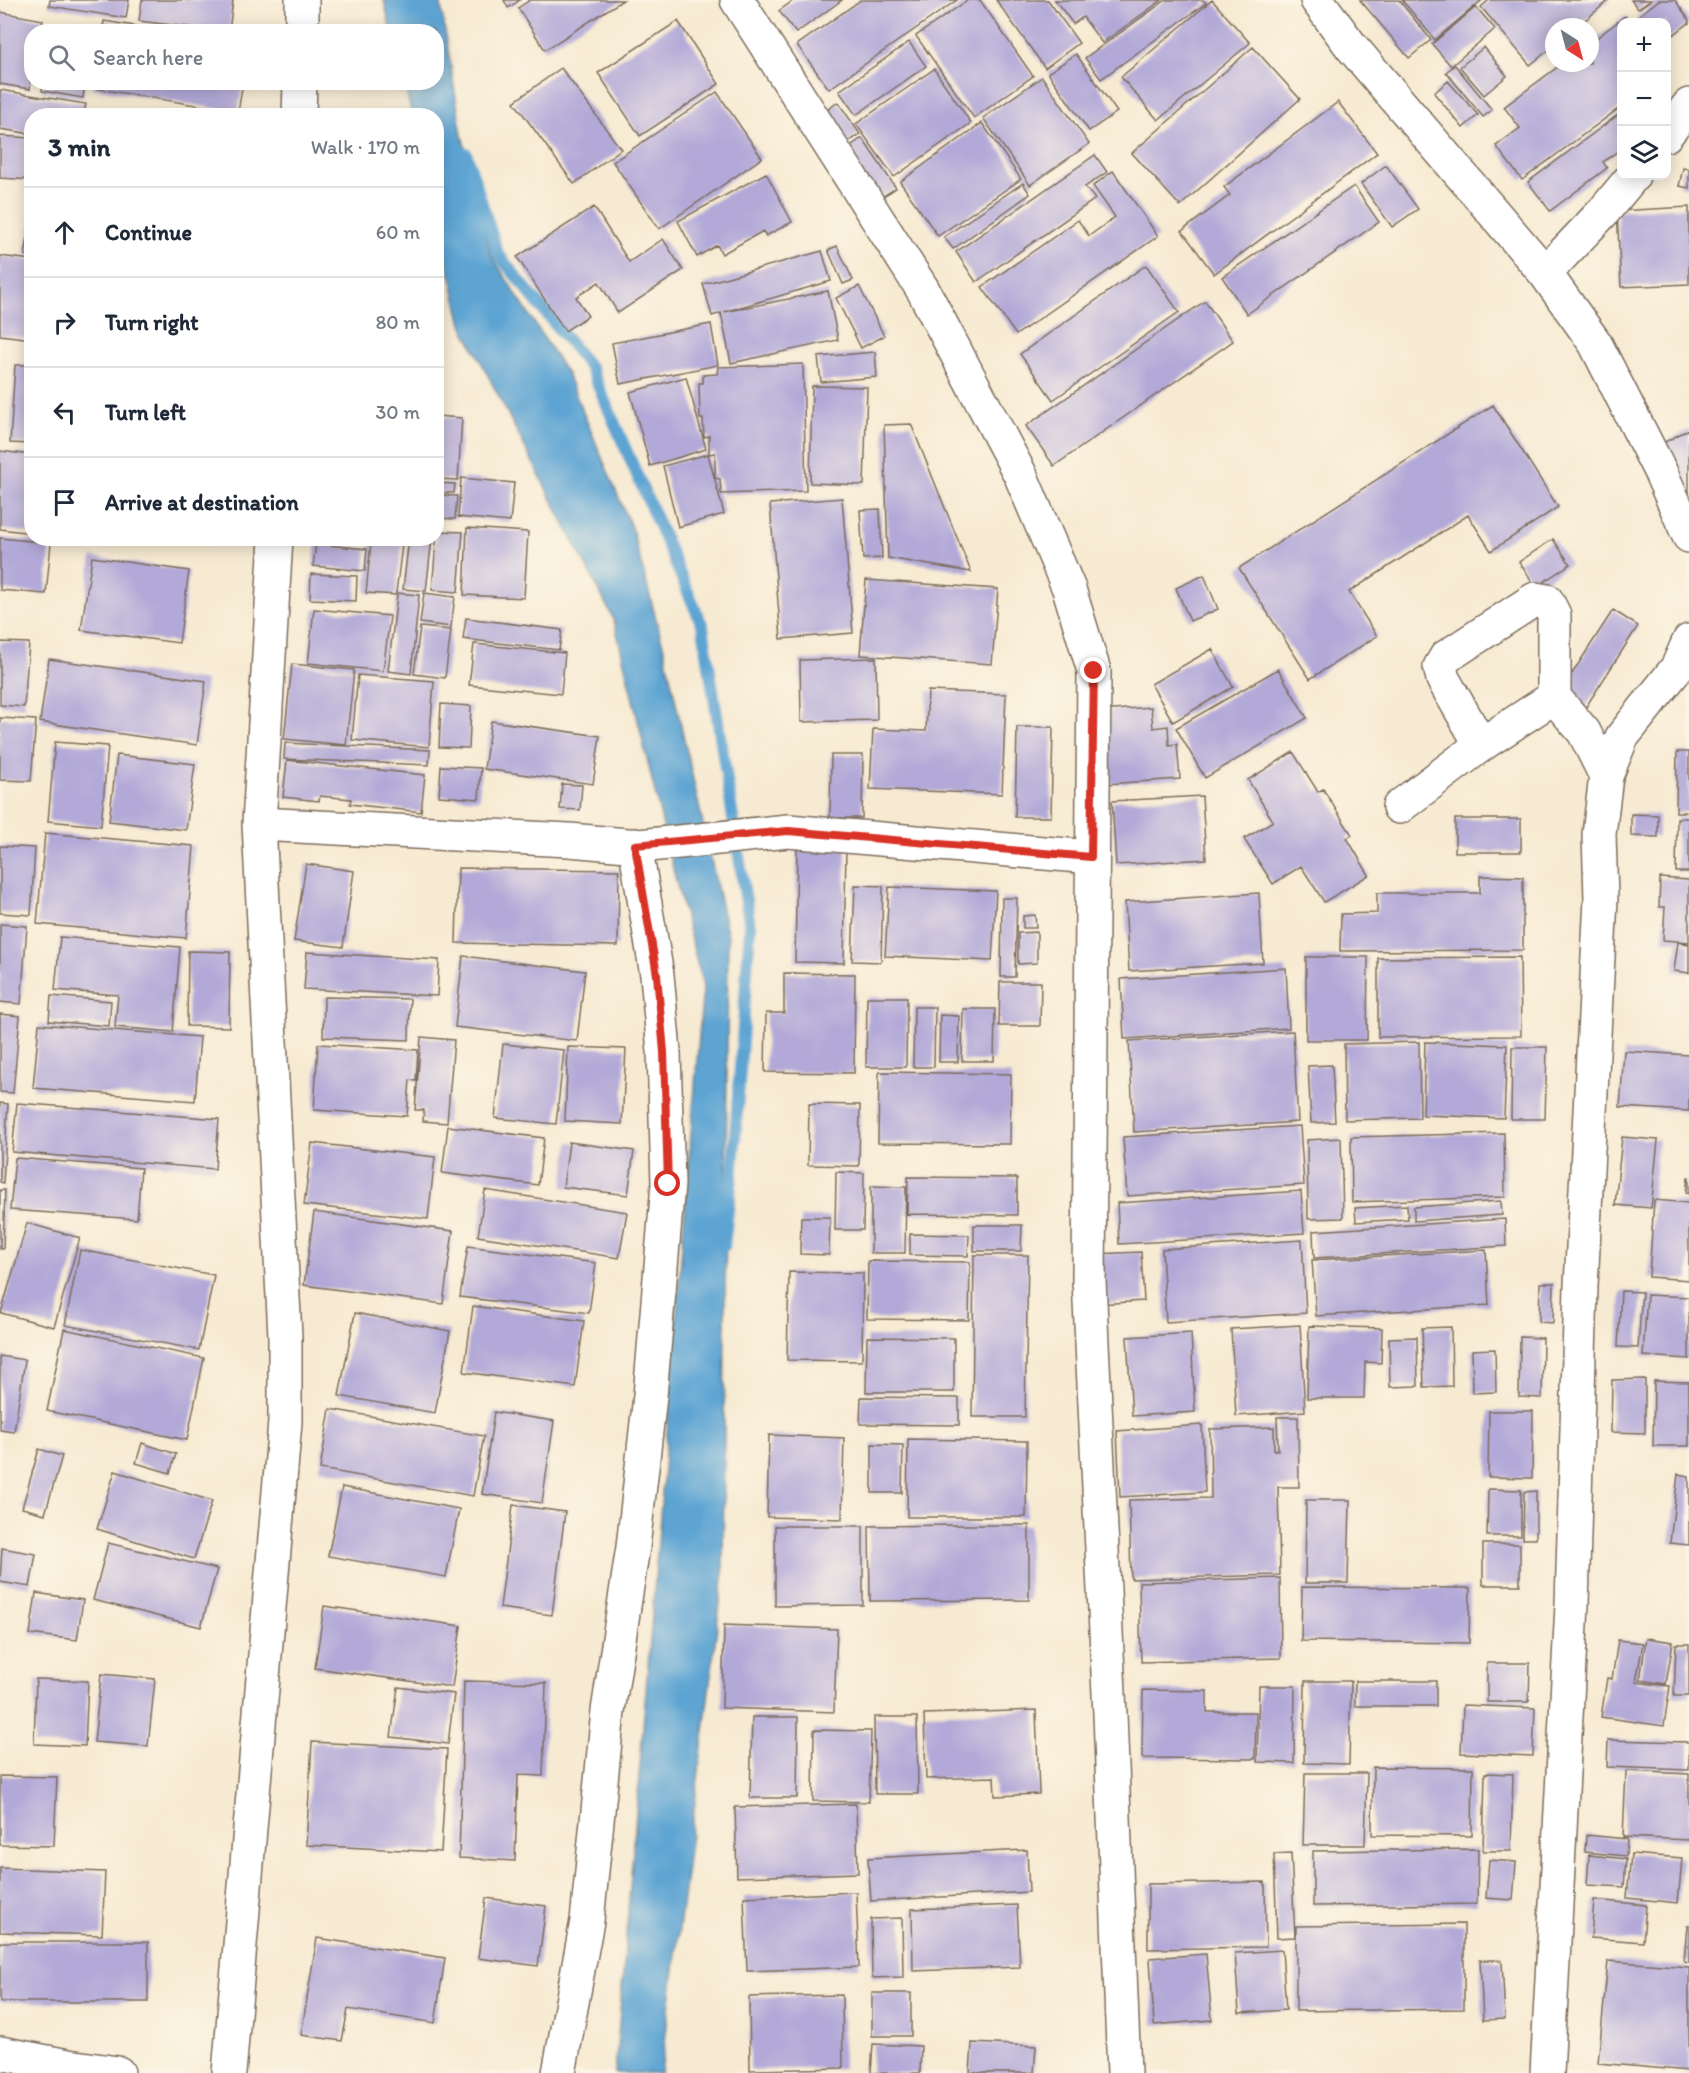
<!DOCTYPE html>
<meta charset="utf-8">
<style>
:root{--surface:#fff;--page:#f6f6f7;--text:#1f2937;--muted:#747a83;--line:#e0e1e3}
body{margin:0;font-family:Itim,sans-serif;background:var(--page);color:var(--text)}
.controls{position:absolute;right:18px;top:18px;display:grid;overflow:hidden;border-radius:12px;box-shadow:0 3px 15px #0003}
.controls button{width:54px;height:54px;display:grid;place-items:center;padding:0;border:0;border-bottom:2px solid var(--line);background:var(--surface);color:var(--text);font:30px sans-serif}
.compass{position:absolute;left:1545px;top:18px;width:54px;height:54px;border-radius:50%;background:var(--surface);box-shadow:0 3px 15px #0003;rotate:144deg}
.stop{position:absolute;width:18px;height:18px;margin:-14px;border:4px solid #d93025;border-radius:50%;background:#fff}
.stop.end{background:#d93025;border-color:#fff;box-shadow:0 2px 6px #0008}
.list{margin:0;padding:0;list-style:none}
h2{display:flex;justify-content:space-between;align-items:center;height:78px;margin:0;padding:0 24px;font-size:26px}
h2 small{font-size:20px;font-weight:400;color:var(--muted)}
.list li{display:grid;grid-template-columns:39px 1fr auto;gap:18px;align-items:center;box-sizing:border-box;height:90px;padding:0 24px;border-top:2px solid var(--line)}
.list b{display:block;font-size:22px;white-space:nowrap}
.list em{font-size:20px;font-style:normal;color:var(--muted)}
.icon{flex:none;width:33px;height:33px;fill:none;stroke:currentColor;stroke-width:2;stroke-linecap:round;stroke-linejoin:round}
.map{position:relative;flex:none;width:1689px;height:2073px;overflow:hidden}
.search{position:absolute;background:var(--surface);box-shadow:0 3px 15px #0003;left:24px;top:24px;width:420px;height:66px;display:flex;align-items:center;gap:15px;box-sizing:border-box;padding:0 21px;border-radius:24px;color:var(--muted);font-size:22px}
.panel{position:absolute;background:var(--surface);box-shadow:0 3px 15px #0003;left:24px;top:108px;width:420px;height:438px;border-radius:24px}
.map>svg:first-child{display:block}
.water{fill:#5da4d3;stroke:#4c6778;stroke-width:1.5}
.lines{fill:none;stroke-linecap:round;stroke-linejoin:round}
.stream{stroke:#5da4d3;stroke-width:12}
.building{fill:#b2a9d8}
.minor-casing{stroke:#7d6d5d;stroke-width:36}
.minor{stroke:#fff;stroke-width:33}
.route{stroke:#d93025;stroke-width:8}
</style>
<div class="map">
<svg width="1689" height="2073" viewBox="0 0 1689 2073">
<rect width="100%" height="100%" fill="#fcf5e5"/>
<filter id="ink" filterUnits="userSpaceOnUse"><feTurbulence type="fractalNoise" baseFrequency=".0167" numOctaves="2"/><feDisplacementMap in="SourceGraphic" scale="12" xChannelSelector="R" yChannelSelector="G"/><feConvolveMatrix kernelMatrix="1 2 1 2 8 2 1 2 1" color-interpolation-filters="sRGB"/></filter>
<filter id="wash" filterUnits="userSpaceOnUse"><feTurbulence type="fractalNoise" baseFrequency=".008" numOctaves="4" result="noise"/><feDisplacementMap in="SourceGraphic" scale="24" xChannelSelector="R" yChannelSelector="G"/><feGaussianBlur stdDeviation="1.35" result="paint"/><feColorMatrix in="noise" values="0 0 0 0 0 0 0 0 0 0 0 0 0 0 0 0 0 1.4 0 .05"/><feComposite in="paint" operator="in"/></filter>
<g filter="url(#wash)">
<rect width="100%" height="100%" fill="#f7ead2"/>
<!-- water -->
<path class="water" d="M384 0H440L462 135 491 255 567 374 632 529 664 649 728 936 723 1579 661 2073H615L703 986 677 885 614 620 462 325 437 219 436 116 412 115 404 83 436 82V32L391 31Z"/>
<g class="lines">
<!-- stream -->
<path class="stream" d="M466 153 498 254 591 369 703 627 750 927 733 1167 724 1246"/>
</g>
<g id="blocks">
<!-- building -->
<path class="building" d="M50 0H129L126 18 49 6Z
M142 0H233L229 32 139 21Z
M504 0H520L508 8Z
M530 0H623L545 50 518 8Z
M794 0H842L796 33 779 11Z
M861 0H957L829 89 797 45Z
M968 0H980L1033 76 974 118 916 36Z
M996 0H1048L1079 43 1045 68Z
M1055 0H1162L1102 43 1083 17 1073 24Z
M1166 0H1203L1206 3 1101 79 1085 58Z
M1212 0 1250 43 1158 120 1121 77Z
M1360 0H1399L1431 40 1409 58Z
M1402 0H1482L1435 40Z
M1489 0H1609L1577 27H1554V46L1530 65 1481 7Z
M1631 0H1651L1638 9Z
M1659 0H1675L1689 20V23L1666 40V22H1641L1637 17Z
M1476 7 1495 29 1451 66 1432 44Z
M0 12 43 20 41 32H32L30 89 0 84Z
M1625 16 1630 22H1622V106L1522 180 1496 146 1520 128 1504 107 1563 63H1590V43Z
M104 21 159 30V32H102Z
M678 21 719 84 640 136 598 73Z
M54 28 68 30V32H53Z
M909 42 926 66 856 115 839 91Z
M1253 47 1300 99 1180 206 1132 153Z
M1484 47 1507 76 1484 95 1460 67Z
M1076 54 1117 112 1089 131 1048 73Z
M1455 65 1492 110 1483 117 1446 72Z
M561 68 621 149 574 184 514 102Z
M934 69 971 123 894 177 856 124Z
M1042 77 1089 144 1030 185 983 118Z
M1448 81 1478 115 1463 128 1434 93Z
M43 82H85L83 98 42 91Z
M93 82H243L238 112 92 88Z
M0 90 86 104 83 116H32V134L0 129Z
M717 92 762 158 659 229 613 162Z
M838 102 860 134 843 145 822 114Z
M1338 102 1377 153 1214 274 1182 231 1230 195 1224 187Z
M1622 112V148L1603 162 1607 168 1550 211 1528 182Z
M982 123 1021 179 938 236 900 182Z
M0 136 32 138V180L0 178Z
M862 138 896 188 879 199 845 150Z
M1095 155 1107 172 1085 187 1095 199 976 282 956 252Z
M1386 165 1418 209 1392 227 1361 184Z
M1683 168 1689 169V188L1679 186Z
M1113 171 1158 236 1016 335 982 287 1078 220 1089 236 1115 217 1093 186Z
M766 173 792 222 766 236 763 231 722 254 717 245 697 257 678 221Z
M1023 183 1030 194 953 249 944 237Z
M1354 186 1379 222 1247 314 1222 277Z
M594 207 629 262 663 239 683 270 618 313 599 282 576 297 588 316 565 331 517 257Z
M1689 207V284L1621 287 1617 211Z
M30 226 32 227V256L25 255Z
M837 246 853 280 843 284 828 250Z
M822 251 831 281 724 312 828 291 838 340 731 363 721 313 712 316 703 284Z
M0 256 32 260V339L0 335Z
M1146 265 1179 312 1053 400 1020 354Z
M859 286 884 336 861 348 836 298Z
M1205 301 1233 341 1054 466 1026 426Z
M711 324 718 365 620 384 612 343Z
M875 352 877 377 821 382 818 357Z
M803 364 806 491 721 494 720 479 715 478V453L709 454V436L704 437 703 419H700L699 383H703V375L717 374 718 367Z
M15 365H32V444L10 443Z
M686 377 706 449 650 466 630 392Z
M812 386 867 387 864 485 810 483Z
M1493 405 1558 507 1491 551 1468 515 1349 592 1377 636 1310 679 1239 568Z
M436 416 462 418 458 480 436 479Z
M911 424 971 572 888 558 884 425Z
M1689 429V494L1663 443Z
M0 451 32 455V533L0 529Z
M708 454 724 514 678 527 663 466Z
M461 478 514 483 510 522 458 517Z
M436 483 455 484 454 493H436Z
M436 495 457 496 455 519 436 518Z
M842 498 853 633 781 639 770 504Z
M880 509 882 558 863 559 860 510Z
M467 528 528 532 524 598 464 595Z
M437 531 463 532 458 592 432 590Z
M0 538 51 543 46 594 0 590Z
M160 538H191V543L160 540Z
M370 538H402V542L370 540Z
M409 538H432L426 591 403 589Z
M1553 539 1570 564 1536 587 1519 562Z
M371 542 402 545 396 593 419 595 411 674 388 671 397 595 366 593Z
M316 544 367 549 365 571 313 566Z
M92 557 189 571 179 643 81 630Z
M311 574 357 576 356 601 310 599Z
M1204 575 1218 609 1190 621 1176 588Z
M866 580 998 589 992 664 860 655Z
M424 593 455 597 451 627 420 623Z
M314 609 390 616 383 671 308 663Z
M1613 610 1638 626 1582 713 1557 697Z
M466 618 562 630 559 650 463 639Z
M420 627 451 630 445 678 414 674Z
M0 642 29 643 24 707 0 705Z
M474 644 565 653 561 694 469 685Z
M1212 649 1233 687 1173 722 1151 684Z
M876 658 877 720 801 722 800 660Z
M49 659 206 681 197 745 40 722Z
M292 664 354 670 346 745 284 739Z
M1278 669 1307 718 1205 778 1176 728Z
M358 675 434 681 429 747 352 740Z
M928 691 1006 694 1002 794 870 789 873 729 926 731Z
M441 704 471 706 469 748 439 747Z
M1151 707 1153 728 1168 726 1169 745 1177 744 1180 779 1106 784 1101 711Z
M0 718 36 720 31 781 0 780Z
M491 721 600 736 593 784 484 769Z
M1017 727H1053L1051 817H1015Z
M55 742 108 746 101 826 48 821Z
M285 743 430 750 429 765 284 759Z
M1293 752 1318 792 1323 789 1352 835 1347 838 1369 875 1324 902 1301 866 1273 884 1244 839 1273 821 1248 780Z
M1677 752H1689V812H1676Z
M117 755 195 764 186 830 109 821Z
M831 755H863L862 818H830Z
M287 760 425 775 421 812 350 804 351 799 320 796 319 801 283 797Z
M441 766 481 768 479 799 439 796Z
M562 784 582 785 580 810 560 809Z
M1202 796 1206 859 1116 865 1112 801Z
M1631 814 1658 815V837L1631 836Z
M1677 818H1689V872H1676Z
M1455 819H1521V852H1455Z
M45 833 194 846 186 938 37 924Z
M0 846 35 848 31 915 0 913Z
M797 846H846L844 963 795 962Z
M306 864 354 871 343 947 294 941Z
M458 868 619 870 618 946 456 943Z
M1480 876 1523 877V950L1340 951 1341 914 1377 913V893H1480Z
M1660 878 1689 880V942L1663 940 1665 907H1659Z
M855 885 883 886 881 962 852 961Z
M889 887 996 891 992 961 885 956Z
M1259 893 1263 963 1129 971 1125 902Z
M1002 898H1017L1015 977H1001Z
M1035 915 1036 928H1023V916Z
M0 924 27 926 21 1004 0 1002Z
M1037 932V963L1018 964V933Z
M60 937 180 947 173 1032 115 1027 118 995 55 990Z
M1678 942 1689 944V973L1674 971Z
M188 951 230 952 229 1027 187 1026Z
M307 952 439 960 437 996 304 989Z
M463 956 585 971 577 1041 455 1027Z
M1306 957H1368L1367 1040H1306Z
M1520 957 1521 1036 1378 1037V958Z
M1286 968 1289 1028 1124 1039 1121 979Z
M784 973 855 974 854 1073 765 1072 766 1013H784Z
M1000 982H1041L1040 1026H999Z
M51 996 111 1001 109 1026 49 1021Z
M324 997 410 999 409 1040 323 1037Z
M867 997H907L906 1067H866Z
M914 1007H935L934 1067H913Z
M963 1009H995L994 1061H962Z
M0 1014 20 1016 13 1093 0 1092Z
M940 1015 959 1016 958 1062H939Z
M39 1024 200 1037 195 1101 33 1088Z
M1293 1031 1298 1122 1134 1132 1129 1041Z
M421 1037 454 1040 447 1123 423 1121 424 1110H415Z
M1419 1042 1420 1118 1345 1120 1344 1044Z
M1425 1042 1507 1045 1504 1118 1423 1115Z
M318 1044 418 1050 416 1081 410 1080 407 1116 314 1110Z
M503 1044 564 1050 556 1124 495 1118Z
M568 1047 626 1049 622 1124 565 1121Z
M1512 1047H1547L1545 1119H1511Z
M1624 1051 1689 1055V1111L1620 1107Z
M1332 1065 1335 1122 1311 1123 1308 1066Z
M879 1072 1011 1074 1010 1144 878 1143Z
M0 1103 8 1104 3 1183 0 1182Z
M17 1103 219 1119 215 1169 12 1152Z
M809 1104 860 1105 859 1166 808 1165Z
M448 1126 544 1138 538 1185 442 1173Z
M1300 1126 1304 1185 1127 1196 1123 1137Z
M1504 1133 1505 1197 1352 1202 1351 1137Z
M1622 1137 1658 1140 1651 1208 1615 1205Z
M1341 1138 1343 1218 1308 1219 1307 1140Z
M569 1142 634 1151 628 1195 563 1187Z
M312 1143 435 1157 428 1219 304 1205Z
M15 1158 141 1168 137 1219 10 1210Z
M836 1172 864 1173 863 1230H835Z
M908 1177 1017 1178V1215L907 1214Z
M1688 1177H1689V1194L1686 1193Z
M871 1186 906 1187 905 1253H871Z
M0 1190H5L3 1249H0Z
M485 1190 627 1212 619 1258 478 1236Z
M1301 1191 1304 1233 1119 1244 1117 1203Z
M1654 1200 1689 1203V1280L1649 1277Z
M1501 1201 1502 1215 1414 1221V1207Z
M1407 1205 1408 1219 1356 1222 1355 1208Z
M314 1212 453 1231 443 1304 304 1285Z
M801 1217H830L829 1255 800 1254Z
M1505 1219 1506 1246 1314 1258 1313 1231Z
M27 1223 80 1238 54 1327 1 1313Z
M974 1225H1022L1021 1251H974Z
M910 1234 969 1235 968 1256 910 1255Z
M1302 1240 1306 1313 1166 1322 1162 1249Z
M468 1246 596 1263 589 1313 460 1297Z
M80 1250 214 1275 199 1350 65 1325Z
M1486 1250 1489 1305 1316 1316 1312 1260Z
M1141 1252 1144 1301 1098 1304 1095 1254Z
M974 1255H1028L1025 1417H972Z
M868 1261 970 1262 969 1320 867 1319Z
M789 1272 863 1273 862 1361 787 1360Z
M1540 1283H1554L1553 1323 1539 1322Z
M1621 1291 1642 1292 1638 1348 1618 1347Z
M1647 1295 1689 1297V1359L1643 1356Z
M473 1306 584 1321 575 1387 464 1372Z
M355 1313 450 1331 435 1413 339 1396Z
M1300 1325 1305 1411 1236 1416 1231 1329Z
M1309 1326 1382 1328 1381 1363 1365 1362 1364 1398H1307Z
M1451 1327 1452 1386 1424 1387 1422 1328Z
M64 1329 204 1358 187 1440 47 1411Z
M1191 1333 1195 1412 1132 1416 1127 1337Z
M867 1337 954 1338V1392H866Z
M1417 1337 1418 1386 1390 1387 1389 1338Z
M1520 1337 1543 1338 1542 1398 1519 1397Z
M1495 1349 1496 1392 1473 1393 1472 1350Z
M0 1356 25 1360 14 1432 0 1430Z
M1645 1379V1433L1611 1432 1612 1380Z
M1654 1381 1689 1382V1446H1653Z
M861 1397 959 1398V1425L860 1424Z
M330 1409 484 1436 473 1496 320 1469Z
M1489 1411H1533L1532 1478 1488 1477Z
M494 1412 554 1421 542 1503 482 1494Z
M1277 1417H1298L1299 1487H1278L1280 1575 1131 1579 1129 1500 1211 1498 1210 1429 1274 1427V1450H1278Z
M1202 1425 1205 1492 1120 1497 1117 1431Z
M769 1435 844 1438 842 1519 767 1517Z
M908 1439 1027 1441 1026 1517H907Z
M142 1443 176 1454 170 1473 136 1463Z
M872 1444 903 1445 902 1493H872Z
M39 1449 62 1456 45 1514 22 1508Z
M115 1471 212 1501 194 1559 97 1529Z
M1678 1474 1689 1476V1545L1670 1543Z
M342 1487 459 1509 446 1577 328 1556Z
M1488 1489 1521 1490V1536H1487Z
M1536 1491V1539H1523L1524 1492Z
M1306 1500H1350L1348 1583H1305Z
M513 1505 565 1512 552 1615 500 1608Z
M965 1525H1029V1600L870 1601 869 1526Z
M775 1526H863V1605L775 1606Z
M108 1543 217 1569 201 1627 93 1600Z
M1483 1544H1520V1585H1483Z
M2 1548 36 1554 30 1587 0 1582Z
M1280 1578 1281 1658 1141 1662 1139 1582Z
M1302 1587 1470 1588 1469 1643 1301 1641Z
M36 1593 83 1600 77 1640 30 1634Z
M324 1606 461 1626 452 1687 315 1668Z
M724 1625 837 1629 834 1712 722 1708Z
M1646 1638 1673 1642 1666 1684 1640 1680Z
M1618 1640 1643 1643 1636 1682 1670 1686 1664 1726 1601 1717 1607 1678 1612 1679Z
M1676 1644H1689V1696H1674Z
M1487 1663H1530L1529 1702H1487Z
M101 1674 155 1679 148 1746 94 1742Z
M36 1679 88 1681 85 1746 34 1744Z
M464 1681 546 1683 543 1776 518 1775 515 1861 459 1858Z
M1305 1681H1351L1349 1764 1304 1763Z
M1355 1681H1436V1706H1355Z
M1259 1686H1295L1294 1763 1257 1762Z
M398 1687 454 1694 448 1744 391 1737Z
M1143 1690 1207 1691V1712H1256L1255 1759 1142 1758Z
M1463 1705 1535 1708 1533 1756 1461 1753Z
M1036 1710 1039 1794 995 1796 994 1777 926 1779 924 1714Z
M752 1717H798L797 1798H750Z
M874 1717H917L918 1794H875Z
M814 1730 871 1731 869 1802 813 1801Z
M1608 1740 1689 1742V1770L1607 1767Z
M312 1742 447 1749 441 1852 306 1845Z
M1373 1767 1473 1768 1472 1836 1372 1835Z
M1626 1771 1689 1774V1840L1623 1837Z
M1305 1773H1367L1365 1845H1303Z
M1485 1773 1513 1774 1511 1851H1483Z
M0 1776 57 1777 54 1846 0 1845Z
M856 1804 858 1873 737 1877 735 1807Z
M1586 1835 1627 1839 1626 1856 1585 1852Z
M1478 1849 1477 1904 1313 1906V1851Z
M1027 1850 1029 1892 871 1901 868 1858Z
M1291 1853 1295 1937 1277 1938 1274 1854Z
M1631 1854 1682 1858 1678 1903 1627 1898Z
M1589 1855 1626 1859 1624 1887 1587 1885Z
M1489 1860 1516 1862 1513 1900 1486 1898Z
M0 1868 105 1872 102 1935 0 1932Z
M1265 1882 1266 1947 1148 1949V1884Z
M856 1892 859 1967 747 1971 744 1897Z
M486 1898 546 1906 538 1966 478 1958Z
M1594 1900 1646 1905 1643 1942 1591 1938Z
M1017 1905 1020 1967 913 1971 912 1909Z
M902 1918 903 1977 872 1978 871 1919Z
M1464 1924V2009L1296 2011V1926Z
M1687 1925H1689V1962L1684 1961Z
M317 1938 445 1958 435 2023 348 2009 342 2041 301 2035Z
M0 1942H148V2002H0Z
M1282 1950 1286 2010 1239 2013 1235 1953Z
M1206 1954 1212 2020 1154 2025 1150 1958Z
M1480 1960H1502L1505 2019 1483 2020Z
M1608 1961 1689 1967V2071L1598 2063Z
M872 1993H911V2036H872Z
M842 1995 843 2068 750 2070 749 1997Z
M972 2043 1036 2046 1034 2073H970Z
M873 2044 921 2046 920 2073H871Z"/>
</g>
</g>
<g filter="url(#ink)">
<use href="#blocks" fill-opacity="0" stroke="#7d6d5d" stroke-width="1.5"/>
<g class="lines">
<!-- minor casing -->
<g class="minor-casing">
<path id="minor" d="M302 0V32
M737 0 923 290 1020 474 1069 589 1094 671 1089 1281 1110 1714 1124 2073
M1317 0 1351 46 1545 273 1595 343 1661 473 1689 536
M299 116 300 82
M1666 135 1689 105
M1545 273 1604 211 1633 176
M1481 745 1443 679 1440 667 1446 657 1535 599 1547 601 1554 615V697
M1399 807 1481 745 1554 697 1584 732 1606 776
M259 824 569 840 639 846 788 831 1091 857
M0 2053 68 2066 118 2073
M229 2073 285 1422V1336L259 824 276 538
M559 2073 587 1921 608 1711 633 1547 650 1396 668 1184 664 1052 657 975 635 845
M1547 2073 1572 1605 1581 1286 1601 899 1599 834 1606 776 1622 737 1677 668 1689 641"/>
</g>
<!-- minor -->
<use href="#minor" class="minor"/>
</g>
</g>
<g class="lines" filter="url(#ink)">
<!-- route -->
<path class="route" d="M668 1184 664 1052 657 975 635 845 788 831 1091 857 1094 671"/>
</g>
</svg>
<div class="controls">
<button>+</button>
<button>−</button>
<button><svg class="icon" aria-label="layers" viewBox="0 0 24 24"><path d="M12 4l9 5-9 5-9-5zM3 14l9 5 9-5"/></svg></button>
</div>
<svg class="compass" viewBox="-18 -18 36 36"><path d="M0-13l5 13h-10z" fill="#e53935"/><path d="M0 13l5-13h-10z" fill="#747a83"/></svg>
<div class="stop" style="left:668px;top:1184px"></div>
<div class="stop end" style="left:1094px;top:671px"></div>
<div class="search"><svg class="icon" aria-label="search" viewBox="0 0 24 24"><circle cx="10" cy="10" r="6"/><path d="M15 15l6 6"/></svg>Search here</div>
<section class="panel">
<h2>3 min<small>Walk · 170 m</small></h2>
<ul class="list">
<li><svg class="icon" aria-label="ahead" viewBox="0 0 24 24"><path d="M12 20V5M6 11l6-6 6 6"/></svg><div><b>Continue</b></div><em>60 m</em></li>
<li><svg class="icon" aria-label="right" viewBox="0 0 24 24"><path d="M7 20v-9h11M14 6l5 5-5 5"/></svg><div><b>Turn right</b></div><em>80 m</em></li>
<li><svg class="icon" aria-label="left" viewBox="0 0 24 24"><path d="M17 20v-9H6M10 6l-5 5 5 5"/></svg><div><b>Turn left</b></div><em>30 m</em></li>
<li><svg class="icon" aria-label="arrive" viewBox="0 0 24 24"><path d="M6 21V4h12l-3 4 3 4H6"/></svg><div><b>Arrive at destination</b></div></li>
</ul>
</section>
</div>
